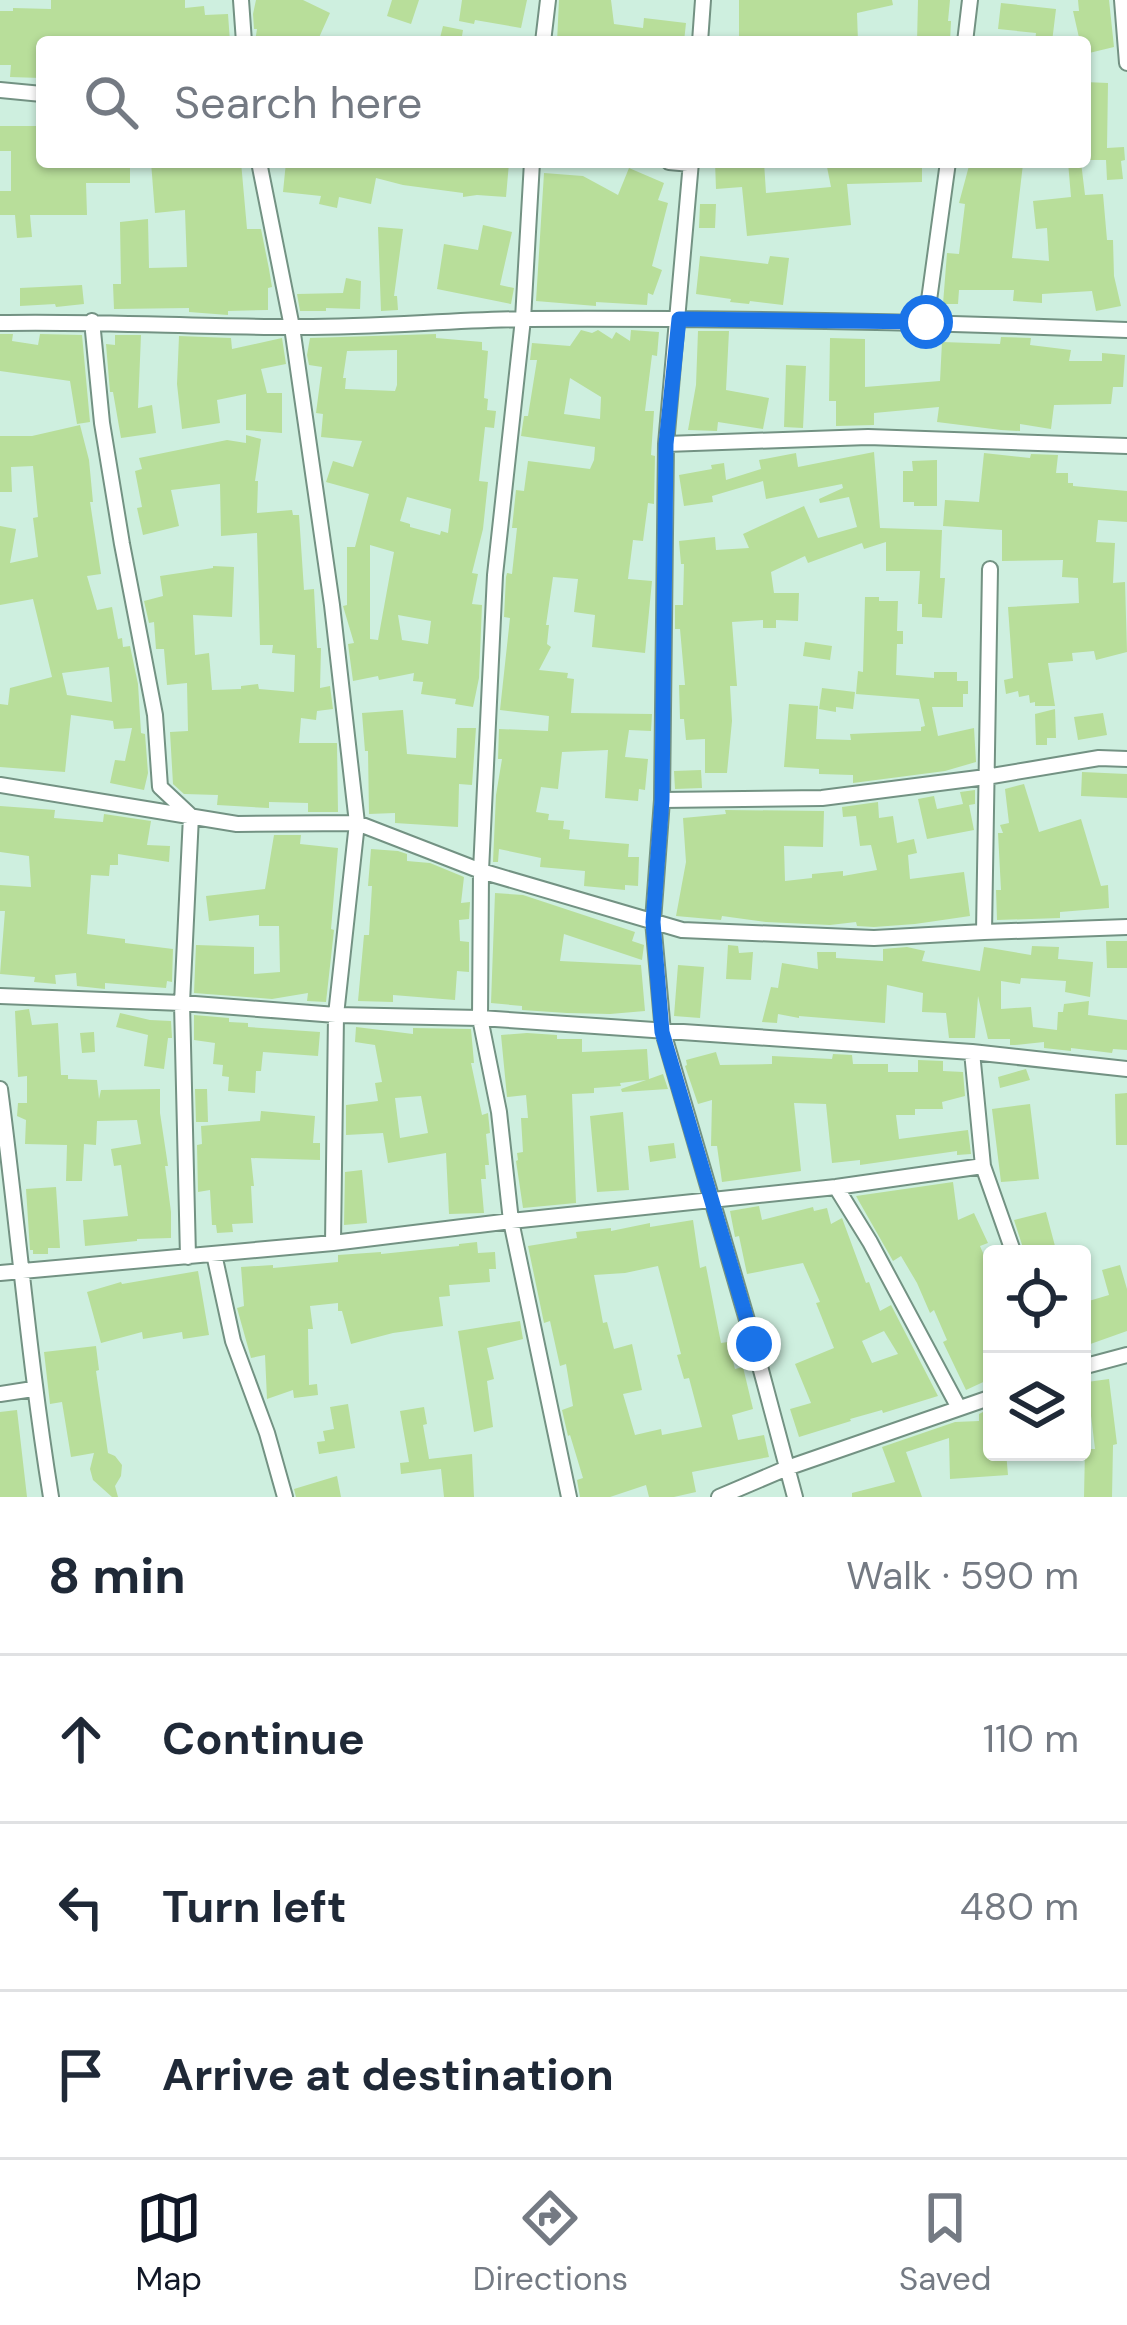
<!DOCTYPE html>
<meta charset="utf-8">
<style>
:root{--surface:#fff;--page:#f2f2f3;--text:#1f2937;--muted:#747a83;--line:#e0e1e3;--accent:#111827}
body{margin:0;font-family:"DM Sans",sans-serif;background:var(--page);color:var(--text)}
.controls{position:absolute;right:36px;bottom:36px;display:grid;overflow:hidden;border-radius:12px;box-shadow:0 3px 9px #0004}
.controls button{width:108px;height:108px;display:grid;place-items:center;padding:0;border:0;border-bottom:3px solid var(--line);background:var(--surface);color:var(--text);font:60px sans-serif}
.stop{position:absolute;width:36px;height:36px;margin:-27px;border:9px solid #1a73e8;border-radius:50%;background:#fff}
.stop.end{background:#1a73e8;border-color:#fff;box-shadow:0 3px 12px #0008}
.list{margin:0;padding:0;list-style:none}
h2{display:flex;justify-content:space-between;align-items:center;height:156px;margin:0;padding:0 48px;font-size:51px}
h2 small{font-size:39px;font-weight:400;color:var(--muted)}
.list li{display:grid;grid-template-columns:78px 1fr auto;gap:36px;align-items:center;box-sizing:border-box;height:168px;padding:0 48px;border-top:3px solid var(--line)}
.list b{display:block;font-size:45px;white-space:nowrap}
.list em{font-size:39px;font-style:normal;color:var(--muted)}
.icon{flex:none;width:66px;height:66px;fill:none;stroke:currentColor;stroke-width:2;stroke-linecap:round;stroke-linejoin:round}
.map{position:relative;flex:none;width:1127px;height:1497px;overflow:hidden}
.search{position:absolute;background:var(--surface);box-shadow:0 3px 9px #0004;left:36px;right:36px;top:36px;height:132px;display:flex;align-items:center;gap:30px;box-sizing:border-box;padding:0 42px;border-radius:12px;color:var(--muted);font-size:45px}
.sheet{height:660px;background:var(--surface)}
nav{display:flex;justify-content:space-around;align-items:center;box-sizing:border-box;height:168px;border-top:3px solid var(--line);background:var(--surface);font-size:33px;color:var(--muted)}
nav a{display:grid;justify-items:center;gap:6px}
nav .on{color:var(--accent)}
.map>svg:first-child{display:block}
.building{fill:#b8de9a;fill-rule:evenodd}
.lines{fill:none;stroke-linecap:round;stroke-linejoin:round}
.street-casing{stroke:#739283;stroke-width:18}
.street{stroke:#fff;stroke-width:14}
.route{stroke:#1a73e8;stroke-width:15}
</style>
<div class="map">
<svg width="1127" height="1497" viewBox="0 0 1127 1497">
<rect width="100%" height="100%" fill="#ceefdf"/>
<!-- building -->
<path class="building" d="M51 0H185V8L204 6 205 15 228 14 230 42H214V40L42 42 41 78 10 77 11 65H0V11H13V8L51 9Z
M256 0H303L330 13 317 42H255L257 29H254L253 14Z
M392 0H419L411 24 387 16Z
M462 0H527L521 28 475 20 474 24 459 21Z
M559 0H611L614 24 643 28 644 18 686 23 684 42H557Z
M739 0H892L893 5 857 13 858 42H739Z
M918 0H950L948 21H951L950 42H917Z
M1078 0H1109L1114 47 1085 54V42H1080L1073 11H1079Z
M1001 3 1056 9 1052 42H1035L1036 33 998 29Z
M443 26 463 30 461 42H439Z
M1085 82 1108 83 1107 148 1124 147 1125 160 1121 161 1123 179 1107 180 1106 160H1085Z
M0 126H42L41 162H130V183H86L87 215H30L32 237 17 238 15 215H0V191H11V151H0Z
M151 162H241L247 229H261L269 269 272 287 268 288V310L228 311V315L189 312V308L114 309 113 284H121L120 222 148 219 149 268 187 267 185 210 155 213Z
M286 162H429L462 166V162L509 163 506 197 477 195 463 197V193L403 185 376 178 371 204 339 197 337 208 319 204 321 196 283 192Z
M715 162H764L766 193 831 187 826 162H922V182L847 184 851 225 747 236 742 187 716 189Z
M970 162 1023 164 1012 258 1049 261 1047 228 1036 229 1033 201 1071 197 1068 162H1081L1085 195 1103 194 1107 240H1113L1114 276 1121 306 1096 311 1092 291 1042 294V303L1013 301 1014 290H959L958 304H943L947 253 959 254 965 204 959 203Z
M629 168 664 183 658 200 668 203 652 266 662 270 653 295 648 293 647 305 596 302V306L536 301 544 173 583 176 618 195Z
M700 204H716L715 228H699Z
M483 225 512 232 500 285 514 288 511 304 437 289 444 244 478 250Z
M378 227 403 229 394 296H397L398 310 381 311Z
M700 256 768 264 770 256 789 258 783 305 750 301 749 304 730 302 731 299 696 294Z
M346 278 361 281 360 309 326 308V311H300L297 294 343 293Z
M82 285 84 304 56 307 55 304 20 306V288Z
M581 330 592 333 598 330 612 339 616 332 630 341 631 330 659 332 657 356 652 355 645 411H654L651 455 655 456 654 504 648 503 643 541 633 540 628 579 652 581 645 653 592 647 595 615 574 612 578 579 553 577 546 625H549L547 644 551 647 539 670 568 673 567 678 574 679 571 713 652 714 651 731 629 730 625 757 648 759 645 790 639 789 638 801 605 798 608 750 562 752 558 789 541 787 536 812 549 814 548 820 564 821 563 829 570 830 569 839 629 844 628 857H639L638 886 625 885V890L584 886 585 871 540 867 541 858 499 849 498 862H493L496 795 502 759H498L499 729 548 731 549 716 500 710 510 618 504 617 506 577 507 573 512 574 517 528H512L516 490 524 491 528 461 590 469 594 460 595 447 521 436 524 416H528L537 360H530L532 343 570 346ZM570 378 601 397 600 419 564 414Z
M698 331H729L726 390 769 398 763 429 718 422 717 431 688 430 696 385Z
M0 334H13L12 341 38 345 40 334 82 335 90 422 77 424 70 381 0 371Z
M436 334V338L482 342V350L488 351 484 398 488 399 487 410 496 411 494 428 485 427 479 481 488 482 483 529 472 573 478 574 472 604 482 605 479 678 473 707 455 704 456 699 421 694 423 682 413 681 414 673 379 680 378 676 353 681 348 644 354 643 343 606 347 605V547H355L369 494 326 482 333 461 353 467 362 441 321 437 323 414 316 413 322 367 309 365 307 355 310 338ZM397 350V385L395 391 345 389 346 378H343L347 351ZM407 497 451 509 448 533 441 531 440 535 410 527V524L400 521ZM370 545 394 552 378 640 370 639ZM398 615 431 621 428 644 402 640Z
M115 335H141L138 408 152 405 156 433 121 438 113 392H110L106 344 115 345Z
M179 336 231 338 232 349 282 338 286 364 261 369 267 393H282V433L246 430V394L217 400 220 423 182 429 177 384Z
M1001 337 1031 338 1030 345 1071 350 1069 361H1102V353L1125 355 1123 387H1113L1111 404 1054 405 1051 429 1020 424V431L1001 430 937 422 939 407 874 413V425L836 426V401H829L830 338 865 339V387L940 381 942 342 1000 344Z
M786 365 806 366 803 428 784 427Z
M80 425 89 460 93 502H90L101 574 87 576 97 610 112 607 118 639 122 638 123 647 130 646 138 684 141 733 145 734 148 773 144 790 110 783 115 760 125 761 132 728 114 729 113 721 71 715 65 772 0 767V704L8 705 10 688 52 677 33 599 0 605V526L16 529 10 563 38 557 33 518 38 517 33 466 11 467 12 492H0V436H32ZM109 667 112 702 67 695 62 673Z
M246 435 261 439 255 481H258L257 513 292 510 293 515H299L304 590 314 589 317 648H321L320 688 330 686 333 709 317 711 316 720 301 718 299 743H337L338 812H308V803L269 802V808L217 805 218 795 184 794 173 784 170 732 188 731 187 683 167 685 164 649H156L154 622 149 623 144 601 163 596 160 576 213 568V566L234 567 232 617 193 615 195 655 209 653 212 690 241 689V686L258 684 259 689 294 692 295 655 272 653 273 645H260L257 533 221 536 220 484 171 490 179 526 143 535 137 508 142 507 135 471 142 469 139 458 227 440 246 443Z
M874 452 880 528 942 530 940 578H945L942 618 922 617V604H918L920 571H886V542L864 549 862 543 808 563 805 556 771 572 774 593H799L798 621 776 620V628H763V620L732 622 737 686H730L732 721 727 773H705V739L686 740 684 719H680L679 685H685L680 629H675V605H683L684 564H681L679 541 715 537 716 550 749 548 743 534 804 506 818 538 857 527 849 497 820 503 819 499 843 488 842 484 766 499 763 481 712 496 713 502 684 506 679 475 712 469 711 465 724 463 726 480 761 469 759 460 796 453 798 467Z
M984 453 1030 458 1031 454 1058 455 1056 473H1068V483H1073V486L1127 491V522L1098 520 1096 542 1115 543 1113 583 1125 582 1127 652 1096 660 1094 651 1072 653 1073 661 1048 663 1055 706H1035V702L1030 703 1029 695 1019 697 1018 691 1006 694 1004 680 1013 678 1008 607 1079 603 1078 578 1062 577 1063 560 1002 561V530L943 526 945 500 979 502Z
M937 460V506H914V502H903V471H913L912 461Z
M865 597H879V601H898L897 631H903V644H897L896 675 934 678V672H957V681H968V694H963V707H932L938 736 974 728 976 762 945 771 853 783V775L819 774V769L784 767 789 704 818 706 816 739 851 740 850 734 921 731V727L925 726 919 699 856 694 858 671 863 672Z
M805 642 832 646 830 660 803 656Z
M822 688 855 692 853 709 836 707V712L819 709Z
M1055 709 1056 738H1047V745H1036L1035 714Z
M403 710 407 754 456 758 457 728H476L472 785 459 784 458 827 395 823V813L369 814 368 751H365L362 713Z
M1103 713 1107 735 1078 740 1074 717Z
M701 770 702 788 675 789 674 771Z
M1082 772 1127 774V798L1081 796Z
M1024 784 1039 832 1081 819 1101 886 1108 885 1109 908 1060 912V918L997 920 996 890H1001L998 833H1003L1000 825 1009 823 1005 789Z
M975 790V804L969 805 974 830 927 839 918 799 934 796 937 809 963 804 960 792Z
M878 802 879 818 893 816 897 843 914 839 917 853 908 855 910 879 964 872 970 916 915 924 874 927 857 926 856 922 830 925 766 922 722 916 721 920 676 916 686 862 683 818 726 814 725 810 824 811 823 847 784 846 785 881 812 878V874L843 871V876L877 870 871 845 860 846 856 816 843 817 842 807Z
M0 806 55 810 54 818 103 822 104 814 151 821 147 845 170 846 169 862 118 854V865H110L109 876 91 875 87 934 125 939V943L173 949 172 982 167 981 166 988 105 983V989L77 986 76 973 55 975 56 984 34 982 35 977 0 974 5 911H0V885L31 887 29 856 0 852Z
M274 835H301L300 844 338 848 331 929 334 930 326 1002 307 1001 308 993 272 999 194 993 196 945 254 947V974L280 972 279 926H259V915L209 921 206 896 265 889Z
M371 849 398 851 407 854V861L430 863 464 877 461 903 470 902 469 919 459 920 460 941 469 942V972L457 971 455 1000 393 995V1002L358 1001 364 935H369L372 886H368Z
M495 893 523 895 635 932 632 941 644 945 642 960 564 934 560 961 641 965 645 1011 610 1014 567 1013 522 1010V1006L491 1003Z
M1106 941H1127V968H1107Z
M728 945 738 946 739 953 753 952 751 980 726 979Z
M1032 946 1059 947 1058 959 1093 962 1090 997 1065 992 1066 981 1021 978 1020 984 1001 981V1009L1031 1007 1033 1027 1057 1030 1058 1012H1063L1064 1004 1089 1001 1088 1015 1127 1020V1050L1113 1049 1112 1053 1071 1048V1051L1044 1048V1042L1015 1045H1010V1039H988L978 996 975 1038H949L946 1013 922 1012 923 993 887 985 885 1023 799 1016V1018L778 1014 777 1023 762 1022 771 987 778 988 782 963 818 969 817 952H836V958L883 961V949L907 947 925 951 922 961 980 971 984 947 1031 955Z
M678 965 704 967 700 1018 674 1016Z
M29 1009 32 1025 58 1023 61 1075H68V1079L97 1080 99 1099 101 1090 160 1089V1113L168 1166H165L171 1212V1238L137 1239V1241L85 1246 83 1220 128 1216 121 1165 114 1166 111 1149 141 1144 137 1120 97 1121 96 1145 84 1144 82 1181H66L67 1145 25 1144 26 1120 17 1116 18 1103H27V1076L18 1077 15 1011Z
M120 1013 150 1020 171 1021 172 1038H168L164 1069 144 1066 148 1035 116 1027Z
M194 1015 229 1018V1022L248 1023V1027L320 1032 318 1056 263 1052 261 1071H256L255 1093 228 1091 229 1077 222 1076 223 1065 213 1064 215 1043 194 1040Z
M356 1027 413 1034V1028L471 1029 474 1063H471L482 1115 488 1113 490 1133 486 1134 489 1165H485L486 1179H481L484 1213 449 1214 446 1153 388 1163 383 1133 346 1135V1105L378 1101 375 1083 382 1082 375 1045 355 1042ZM421 1096 428 1133 400 1138 395 1098Z
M94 1032 95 1052 82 1053 80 1033Z
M527 1033 557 1035V1039H582V1052L647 1049 649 1079 663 1074 668 1089 622 1092 621 1089 646 1080 620 1083 621 1086 594 1088V1093L572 1094 576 1203 523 1208 516 1161 518 1160 517 1153 523 1152 521 1118H528L526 1095 507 1097 501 1035Z
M716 1052 720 1065 772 1064V1056L832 1059 833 1054 852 1055 853 1064H888V1072H918V1060L943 1061V1071L963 1072 965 1096 942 1102 943 1109H915V1115H896L899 1139 968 1130 971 1154 957 1155V1151L860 1165V1160L832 1163 826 1104 794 1103 801 1171 722 1182 717 1146H711L712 1100 698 1104 685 1066 687 1065 686 1060Z
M1026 1069 1030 1080 1000 1088 998 1077Z
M195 1089H207L208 1122H196Z
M1127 1093V1145H1116L1115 1094Z
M1030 1104 1039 1179 1001 1182 992 1109Z
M261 1111 315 1116 313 1143H320V1160L251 1158 254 1186H251L253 1223 232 1224 233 1232 217 1233 216 1225H212L210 1190 198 1192 197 1145 202 1144 201 1126 260 1121Z
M623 1112 629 1190 597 1192 590 1116Z
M674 1143 676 1158 650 1162 648 1146Z
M362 1170 367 1223 344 1225 345 1172Z
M953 1182 958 1220 974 1213 988 1243 980 1246 992 1274V1378L966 1390 943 1342 947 1340 934 1310 930 1313 917 1283 901 1256 893 1261 856 1196Z
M56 1187 60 1248H48V1254H33V1250H30L26 1189Z
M759 1206 762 1220 813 1207 814 1211 827 1208 831 1224 842 1218 866 1283 869 1282 880 1311 891 1305 938 1396 883 1413 882 1410 850 1419 851 1421 799 1437 790 1409 811 1403 795 1364 834 1348 816 1303 820 1302 803 1263 747 1274 739 1236 735 1237 730 1211ZM884 1331 898 1354 872 1363 862 1341Z
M1046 1212 1055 1246 1025 1254 1014 1220Z
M693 1220 700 1268 706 1266 721 1343 728 1342 735 1369 743 1367 753 1409 732 1415 738 1440 764 1435 769 1457 692 1472 696 1492 674 1497H649L646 1485 610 1497H580L577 1480 583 1478 570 1435 568 1436 562 1410 573 1406 566 1364 560 1366 550 1321 544 1323 528 1246 577 1238 576 1232 611 1228V1231L650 1223V1227ZM658 1266 681 1354 677 1355 684 1379 689 1378 702 1427 662 1435 661 1429 635 1435 623 1394 642 1390 632 1344 614 1349 607 1322 603 1323 594 1275 625 1273Z
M477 1242 478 1253 495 1252 496 1269H489L490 1282 449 1285 450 1296 439 1297 443 1326 393 1333 351 1344 342 1311H338V1303L310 1306 313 1329H308L309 1385 317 1384 318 1395 294 1398 293 1390 267 1399 265 1355 251 1358 237 1308 244 1306 241 1267 273 1265V1268L338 1262V1255L381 1252V1254L459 1246V1244Z
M1120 1265 1127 1289V1331L1082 1347V1303L1109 1295 1102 1270Z
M198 1271 209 1335 183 1339 182 1332 143 1339 142 1332 101 1343 87 1292 121 1282 122 1284Z
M520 1321 523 1339 487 1348 494 1379 487 1381 493 1427 474 1432 458 1331Z
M96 1346 99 1370 96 1371 108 1453 115 1456 122 1465 121 1476 115 1486 118 1497H112L93 1480 90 1469 94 1453 71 1457 62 1402 50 1404 44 1352Z
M1109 1379 1117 1444 1113 1445 1112 1497H1084L1085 1449H1095L1087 1382Z
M348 1404 355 1448 319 1454 317 1442 325 1441 323 1431 334 1429 330 1407Z
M424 1407 427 1424 423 1425 429 1459 472 1454 474 1497H444L441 1469 401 1474 400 1463 409 1462 400 1411Z
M17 1410 27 1497H0V1412Z
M983 1412H992V1452H1006L1008 1475 950 1479 949 1438 906 1452 922 1497H852V1493L895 1482 882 1447 955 1422 979 1421V1414Z
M337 1476 341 1497H296L294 1489Z"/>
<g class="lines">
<!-- street casing -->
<g class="street-casing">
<path id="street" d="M241 0 244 42
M1122 0 1127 63
M543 42 548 0
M700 42 703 0
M965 42 970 0
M0 90 42 94
M259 162 292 327 332 605 357 823 336 1015 333 1243
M532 162 523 319 495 575 481 871 480 1018 499 1112 511 1221 569 1497
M669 162 691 164
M691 162 666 444 662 800 653 921 663 1032 754 1344 795 1497
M92 321 102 423 122 544 155 715 160 787 191 816 182 1003 188 1257
M926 322 948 162
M0 323C97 321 194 327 291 327 370 328 448 320 527 319 727 318 927 322 1127 330
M666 444 868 437 1127 446
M990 569 984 932 1127 927
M0 785 237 824 357 823 481 871 682 930 874 938 984 932
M662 800 822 798 986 777 1099 758 1127 759
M0 996 182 1003 336 1015 480 1018 972 1052 1127 1069
M0 1089C18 1225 29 1362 51 1497
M983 1166 1014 1254
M836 1187 870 1242 959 1408
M214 1254 233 1341 267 1433 285 1497
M0 1273 333 1243 511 1221 836 1187 983 1166 972 1052
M1082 1367 1127 1355
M0 1394 33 1389
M719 1497 787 1468 992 1397"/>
</g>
<!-- street -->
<use href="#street" class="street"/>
</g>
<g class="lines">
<!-- route -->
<path class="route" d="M754 1344 662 1032 653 922 662 800 666 444 679 319 926 322"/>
</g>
</svg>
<div class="controls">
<button><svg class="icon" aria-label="locate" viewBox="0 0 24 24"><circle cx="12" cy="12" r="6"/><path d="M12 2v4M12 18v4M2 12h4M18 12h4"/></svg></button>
<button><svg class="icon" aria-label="layers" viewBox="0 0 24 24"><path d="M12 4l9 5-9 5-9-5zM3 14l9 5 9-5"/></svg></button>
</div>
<div class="stop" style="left:926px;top:322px"></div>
<div class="stop end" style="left:754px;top:1344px"></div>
<div class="search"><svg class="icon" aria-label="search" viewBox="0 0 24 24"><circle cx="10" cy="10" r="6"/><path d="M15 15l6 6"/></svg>Search here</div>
</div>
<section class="sheet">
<h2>8 min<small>Walk · 590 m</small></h2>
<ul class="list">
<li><svg class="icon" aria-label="ahead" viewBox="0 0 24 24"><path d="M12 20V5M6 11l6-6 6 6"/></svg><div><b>Continue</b></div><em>110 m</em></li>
<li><svg class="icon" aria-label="left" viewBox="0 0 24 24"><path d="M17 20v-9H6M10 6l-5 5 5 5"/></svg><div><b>Turn left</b></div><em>480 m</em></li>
<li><svg class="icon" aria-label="arrive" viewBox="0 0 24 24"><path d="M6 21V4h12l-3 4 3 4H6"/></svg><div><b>Arrive at destination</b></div></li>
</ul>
</section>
<nav>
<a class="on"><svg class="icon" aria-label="map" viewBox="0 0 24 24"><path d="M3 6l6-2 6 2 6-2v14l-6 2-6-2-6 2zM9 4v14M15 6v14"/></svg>Map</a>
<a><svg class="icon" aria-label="directions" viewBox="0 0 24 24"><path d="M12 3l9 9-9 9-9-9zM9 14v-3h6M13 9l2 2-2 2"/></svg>Directions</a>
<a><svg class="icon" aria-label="saved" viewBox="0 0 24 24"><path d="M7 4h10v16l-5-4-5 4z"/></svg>Saved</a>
</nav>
